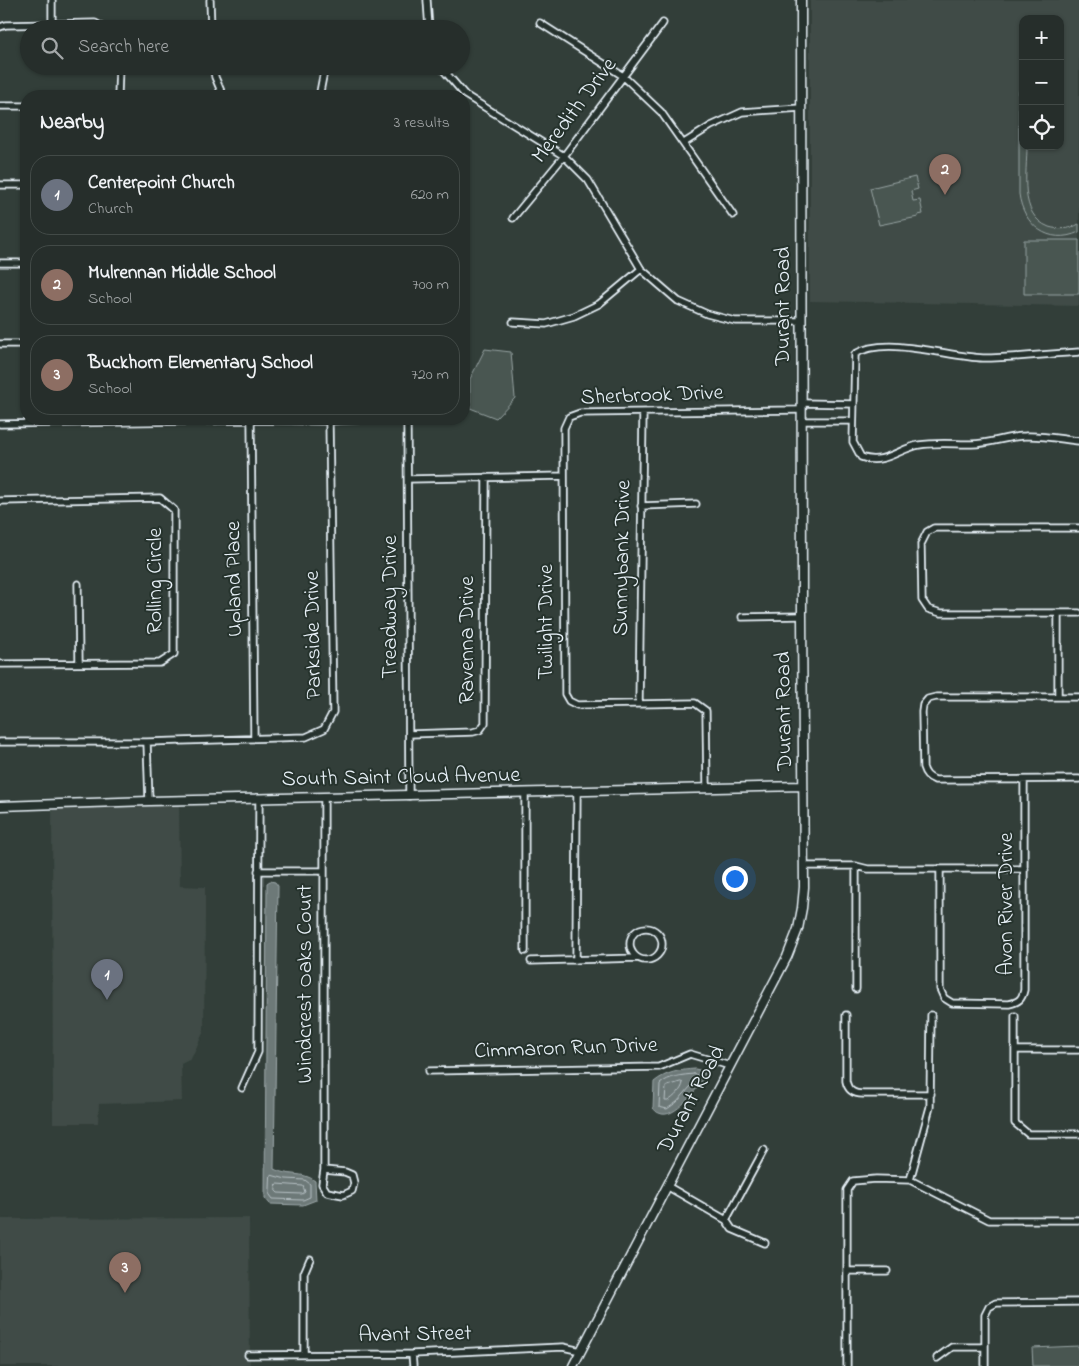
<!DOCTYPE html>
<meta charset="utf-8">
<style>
:root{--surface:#262e2b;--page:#323a37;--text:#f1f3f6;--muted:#a4a8a9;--line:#424a47;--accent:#ff9aa2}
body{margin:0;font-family:"Indie Flower",sans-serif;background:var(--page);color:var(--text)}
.controls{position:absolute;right:15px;top:15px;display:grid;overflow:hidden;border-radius:10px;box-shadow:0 1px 4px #0004}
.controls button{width:45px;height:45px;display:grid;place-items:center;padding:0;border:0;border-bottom:1px solid var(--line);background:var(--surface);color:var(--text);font:25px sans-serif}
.you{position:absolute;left:734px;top:878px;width:18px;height:18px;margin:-12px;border:4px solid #fff;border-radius:50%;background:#1a73e8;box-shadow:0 0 0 8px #1a73e833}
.badge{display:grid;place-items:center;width:32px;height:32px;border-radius:50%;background:var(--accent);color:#fff;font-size:16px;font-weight:700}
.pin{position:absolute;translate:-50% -41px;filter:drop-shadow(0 1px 2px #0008)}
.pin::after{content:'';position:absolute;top:26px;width:18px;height:15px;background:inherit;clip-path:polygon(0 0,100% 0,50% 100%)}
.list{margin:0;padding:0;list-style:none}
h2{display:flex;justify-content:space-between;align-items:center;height:65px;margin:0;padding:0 20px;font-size:21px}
h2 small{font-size:16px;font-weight:400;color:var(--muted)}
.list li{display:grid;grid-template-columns:32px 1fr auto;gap:15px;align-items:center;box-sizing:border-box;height:80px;margin:0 10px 10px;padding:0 10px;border:1px solid var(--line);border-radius:20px}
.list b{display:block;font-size:19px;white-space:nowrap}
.list p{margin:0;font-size:16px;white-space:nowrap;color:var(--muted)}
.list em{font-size:16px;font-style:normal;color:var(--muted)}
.icon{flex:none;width:28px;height:28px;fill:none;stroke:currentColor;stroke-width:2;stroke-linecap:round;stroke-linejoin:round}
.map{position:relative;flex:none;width:1079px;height:1366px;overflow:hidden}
.search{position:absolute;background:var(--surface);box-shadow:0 1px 4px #0004;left:20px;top:20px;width:450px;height:55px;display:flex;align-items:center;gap:12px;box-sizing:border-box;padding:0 18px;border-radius:28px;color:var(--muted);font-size:19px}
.panel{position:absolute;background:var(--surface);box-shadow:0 1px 4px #0004;left:20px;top:90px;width:450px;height:335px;border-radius:20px}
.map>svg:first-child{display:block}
.built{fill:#3f4b46;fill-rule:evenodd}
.green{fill:#495651;stroke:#98a4a4}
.water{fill:#6d7978;stroke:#9ea9ab}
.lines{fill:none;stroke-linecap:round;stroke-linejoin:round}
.shore{stroke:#b7c1c5;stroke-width:1}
.street-casing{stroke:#e8f1f8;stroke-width:9}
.secondary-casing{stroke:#e8f1f8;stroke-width:11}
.street{stroke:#26332d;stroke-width:5.5}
.secondary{stroke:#26332d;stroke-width:8}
.labels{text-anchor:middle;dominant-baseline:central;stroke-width:4;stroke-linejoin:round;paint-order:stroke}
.street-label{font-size:22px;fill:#e8f1f8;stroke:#26332d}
</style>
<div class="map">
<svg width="1079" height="1366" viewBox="0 0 1079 1366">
<rect width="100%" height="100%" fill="#323e39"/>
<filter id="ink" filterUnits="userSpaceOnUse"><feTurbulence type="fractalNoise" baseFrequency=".02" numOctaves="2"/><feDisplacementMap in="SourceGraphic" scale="10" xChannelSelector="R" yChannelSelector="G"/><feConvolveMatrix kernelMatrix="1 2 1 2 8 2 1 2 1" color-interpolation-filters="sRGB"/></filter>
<g filter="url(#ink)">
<!-- built -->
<path class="built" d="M810 0H1079V306L810 301ZM1023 19H1060V146H1023Z
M179 804 180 886 205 887V919L204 1031 191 1059 181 1064 182 1101 99 1104 98 1123H53L52 808Z
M249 1218 250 1366H0V1219Z"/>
<!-- green -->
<path class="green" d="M1023 74V146H1027C1027 173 1018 215 1049 227 1059 230 1070 229 1079 224V232C1049 246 1023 225 1019 194V92Z
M915 177 918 189 911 191 913 201 920 200 923 214 918 215V217L879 225 870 188Z
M1024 240H1079V294H1024Z
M485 349 511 352 515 398 496 418 470 408V379Z
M1079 1346V1366H1033L1032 1348Z"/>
<!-- water -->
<path class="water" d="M270 881 275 882 278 886 274 1169C288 1177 303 1171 315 1181L316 1200 303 1205 270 1204 265 1198 267 883Z
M695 1069 704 1071 706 1077C697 1087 675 1121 659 1113 656 1112 655 1110 653 1108L654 1082C666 1072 680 1070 695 1069Z"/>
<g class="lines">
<!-- shore -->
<path class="shore" d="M694 1074 697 1075 698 1078 677 1102 667 1109 659 1107 660 1084C669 1076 683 1075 694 1074Z
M681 1082 683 1083C682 1090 674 1097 668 1101H665L666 1087Z
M271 1175 286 1179 305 1180 310 1184V1197L303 1200 273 1199 270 1195Z
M277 1184 303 1186 305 1192 302 1194 278 1193 276 1191Z"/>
<!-- street casing -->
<g class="street-casing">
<path id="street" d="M52 0V24
M210 0 211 29
M427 0 429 29
M540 23 623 76 661 112 733 215
M0 27 6 25 95 23 106 29
M213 66 215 77 223 96
M440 66 465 95 564 156 588 180 641 269 678 301 707 314 735 321H801
M118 96 119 66
M318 96 320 92 325 66
M0 106H26
M684 143 711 126 742 112 801 108
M0 185H26
M513 218 564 156 663 23
M0 263H26
M513 322 546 324 574 316 599 304 641 269
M0 344H26
M1079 352C1047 354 1015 358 983 358 948 357 886 335 855 354L853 442 861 457C883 466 900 448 919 445 937 442 954 444 972 444 990 444 1008 436 1025 436 1043 435 1061 439 1079 441
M802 403 854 404
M407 419 409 796
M251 420 254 738
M802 421H853
M0 424 251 420 329 421 372 419
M408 479 564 476
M0 501 160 498 174 510V654L160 663 0 664
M641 506 696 504
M1079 528H934L927 532 921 544 922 600 928 609 941 613H1079
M78 584 79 663
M1058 614V697
M742 617 802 616
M1079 697H936L928 699 923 705 922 712 923 767C925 774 928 777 935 780L1079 779
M639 704 643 413
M409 734 473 732 480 730 485 723 486 477
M0 742H147L306 737 324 729 333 712 329 421
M147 742 149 801
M707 787 706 711 695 703 577 705 569 701 565 694 564 428 569 417 580 413 802 410
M525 793V951
M804 866H856L868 869H1025
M856 866V989
M940 869V989L944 998 952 1003 1009 1004C1019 1002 1022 999 1024 990V780
M258 871H324
M630 944a16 16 0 1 1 32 0a16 16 0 1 1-32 0Z
M576 960 577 792
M531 961 638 958
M846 1015V1081C848 1091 854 1094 863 1094H931
M1015 1016V1123L1028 1134H1079
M1015 1050H1079
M429 1071 659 1067 690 1054 730 1066
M242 1088 258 1052 259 799
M324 1170 322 1184 327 1192 343 1195 352 1191 354 1183 352 1175 345 1172 324 1170V797
M910 1180 930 1107 931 1015
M667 1186 726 1220 732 1229 765 1243
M726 1220 764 1150
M847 1271H887
M304 1354V1273L310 1259
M412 1354 413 1366
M248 1355 412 1354 563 1347 581 1351
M937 1358 952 1347H985
M847 1366V1190L853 1181 876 1179 910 1180 989 1220H1079
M985 1366V1315L989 1307 996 1303 1079 1302"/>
</g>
<!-- secondary casing -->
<g class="secondary-casing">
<path id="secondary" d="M0 806 149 801 803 786
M573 1366 787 957 798 929 802 908 804 887 802 616 801 0"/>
</g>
<!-- street -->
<use href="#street" class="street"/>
<!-- secondary -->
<use href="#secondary" class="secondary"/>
</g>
</g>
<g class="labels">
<!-- street labels -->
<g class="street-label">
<text transform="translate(575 111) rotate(-53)">Meredith Drive</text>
<text transform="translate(784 306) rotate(-90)">Durant Road</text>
<text transform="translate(652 396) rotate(-2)">Sherbrook Drive</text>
<text transform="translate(623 558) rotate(-89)">Sunnybank Drive</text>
<text transform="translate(235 579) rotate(-91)">Upland Place</text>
<text transform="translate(156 581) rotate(-90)">Rolling Circle</text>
<text transform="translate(391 607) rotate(-90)">Treadway Drive</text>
<text transform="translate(547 622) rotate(-90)">Twilight Drive</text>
<text transform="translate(314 635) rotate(-91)">Parkside Drive</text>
<text transform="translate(468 640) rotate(-90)">Ravenna Drive</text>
<text transform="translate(785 711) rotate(-91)">Durant Road</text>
<text transform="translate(401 778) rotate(-1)">South Saint Cloud Avenue</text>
<text transform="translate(1007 904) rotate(-90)">Avon River Drive</text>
<text transform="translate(306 984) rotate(-90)">Windcrest Oaks Court</text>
<text transform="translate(566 1049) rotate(-2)">Cimmaron Run Drive</text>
<text transform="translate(692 1100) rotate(-62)">Durant Road</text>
<text transform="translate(415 1335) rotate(-1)">Avant Street</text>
</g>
</g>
</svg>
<div class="controls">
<button>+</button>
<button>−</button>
<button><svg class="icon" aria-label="locate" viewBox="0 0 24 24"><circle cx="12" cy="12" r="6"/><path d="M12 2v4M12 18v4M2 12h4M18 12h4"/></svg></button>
</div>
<div class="you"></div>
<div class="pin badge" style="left:107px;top:1000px;background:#6b7280">1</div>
<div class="pin badge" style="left:945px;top:195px;background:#8d6e63">2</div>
<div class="pin badge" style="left:125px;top:1293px;background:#8d6e63">3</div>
<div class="search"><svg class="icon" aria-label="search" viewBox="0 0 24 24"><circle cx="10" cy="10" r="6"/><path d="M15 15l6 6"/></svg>Search here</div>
<section class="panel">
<h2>Nearby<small>3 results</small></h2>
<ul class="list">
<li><span class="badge" style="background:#6b7280">1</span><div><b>Centerpoint Church</b><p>Church</p></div><em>620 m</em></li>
<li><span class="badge" style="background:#8d6e63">2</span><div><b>Mulrennan Middle School</b><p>School</p></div><em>700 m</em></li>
<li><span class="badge" style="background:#8d6e63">3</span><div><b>Buckhorn Elementary School</b><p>School</p></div><em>720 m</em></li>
</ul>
</section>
</div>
